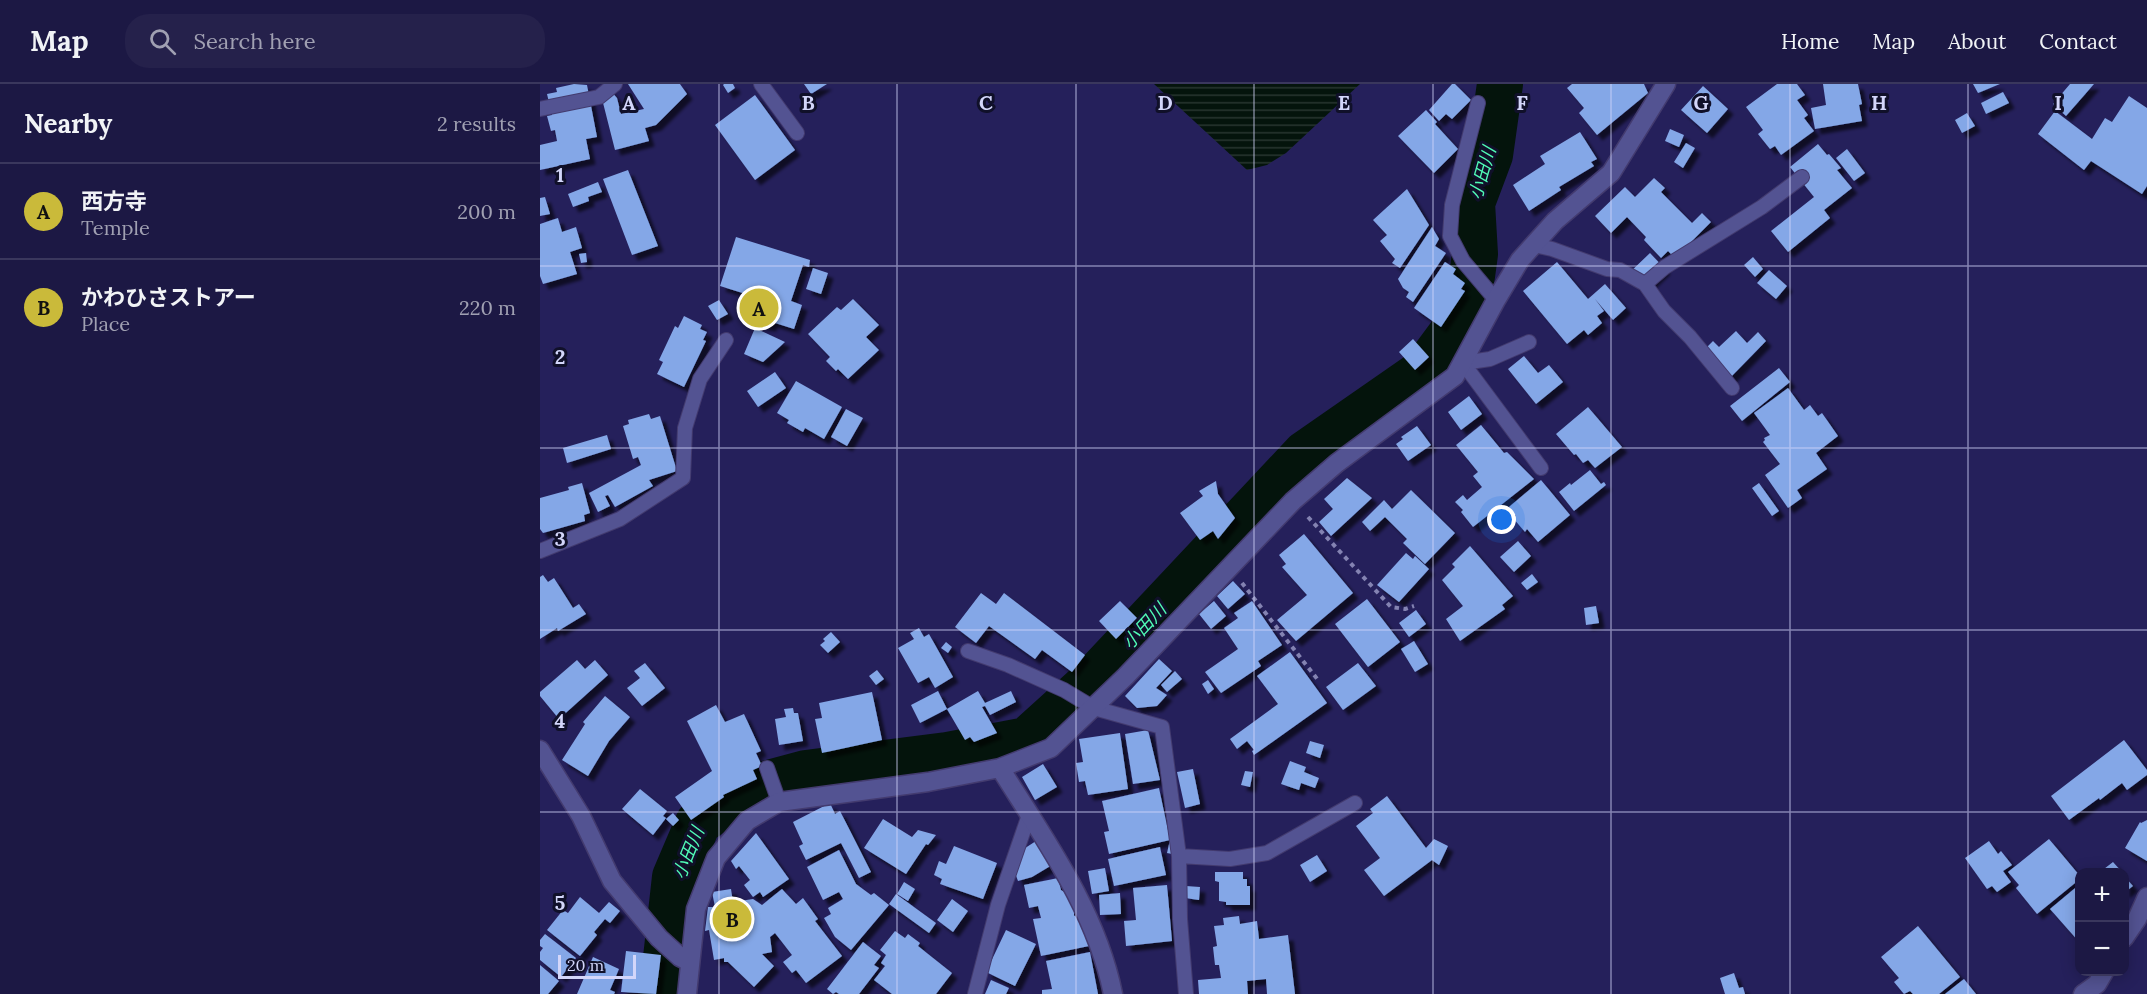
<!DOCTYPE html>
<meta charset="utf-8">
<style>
:root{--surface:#1c1844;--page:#25214b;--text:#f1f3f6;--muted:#a0a0b2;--line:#3a375d;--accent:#caba3a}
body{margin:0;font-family:Lora,"Noto Sans JP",serif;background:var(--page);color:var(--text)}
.controls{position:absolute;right:18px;bottom:18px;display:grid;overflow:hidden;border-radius:12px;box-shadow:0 3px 15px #0003}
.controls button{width:54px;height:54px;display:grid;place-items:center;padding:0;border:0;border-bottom:2px solid var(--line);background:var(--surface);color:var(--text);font:30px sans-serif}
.scale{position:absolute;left:18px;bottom:15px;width:78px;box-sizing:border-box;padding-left:6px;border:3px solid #d3d6fa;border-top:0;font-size:16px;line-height:21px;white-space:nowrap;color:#d3d6fa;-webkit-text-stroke:4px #101029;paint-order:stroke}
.you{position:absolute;left:962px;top:436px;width:21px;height:21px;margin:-15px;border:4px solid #fff;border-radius:50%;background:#1a73e8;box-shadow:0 0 0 9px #1a73e833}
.badge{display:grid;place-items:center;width:39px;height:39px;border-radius:50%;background:var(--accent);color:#111;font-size:20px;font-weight:700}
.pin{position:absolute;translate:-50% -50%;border:3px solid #fff;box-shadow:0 2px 6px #0006}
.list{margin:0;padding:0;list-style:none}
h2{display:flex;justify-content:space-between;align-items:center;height:78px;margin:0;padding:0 24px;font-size:26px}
h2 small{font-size:20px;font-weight:400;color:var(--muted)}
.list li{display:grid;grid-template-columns:39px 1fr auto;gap:18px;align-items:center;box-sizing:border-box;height:96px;padding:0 24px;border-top:2px solid var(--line)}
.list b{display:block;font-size:22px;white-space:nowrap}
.list p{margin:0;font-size:20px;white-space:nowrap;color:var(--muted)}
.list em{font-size:20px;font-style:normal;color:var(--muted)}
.icon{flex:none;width:33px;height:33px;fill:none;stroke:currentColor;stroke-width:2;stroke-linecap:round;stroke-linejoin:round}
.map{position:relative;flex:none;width:1607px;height:910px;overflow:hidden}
header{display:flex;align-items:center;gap:36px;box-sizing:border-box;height:84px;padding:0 30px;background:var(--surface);border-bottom:2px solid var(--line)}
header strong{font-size:28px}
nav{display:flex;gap:33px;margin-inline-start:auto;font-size:21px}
.search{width:420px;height:54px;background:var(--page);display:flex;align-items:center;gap:15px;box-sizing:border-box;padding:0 21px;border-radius:24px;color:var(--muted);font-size:22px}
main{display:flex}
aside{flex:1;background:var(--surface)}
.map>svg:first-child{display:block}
.water{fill:url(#water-rules)}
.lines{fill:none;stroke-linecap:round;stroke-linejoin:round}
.river{stroke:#04140c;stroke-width:46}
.building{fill:#84a7e7;filter:url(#shadow)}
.lane-casing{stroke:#433b6f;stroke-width:16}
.street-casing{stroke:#433b6f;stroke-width:21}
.path{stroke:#8483b2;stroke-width:4;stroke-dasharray:4.5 4.5;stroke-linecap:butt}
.lane{stroke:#535392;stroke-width:14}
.street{stroke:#535392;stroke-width:18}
.grid{fill:none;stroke:#d3d6fa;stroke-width:1.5;stroke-opacity:0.55}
.labels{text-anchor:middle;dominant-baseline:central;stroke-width:6;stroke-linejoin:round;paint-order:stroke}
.water-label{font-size:18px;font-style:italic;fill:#50fbb6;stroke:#101029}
.grid-label{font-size:20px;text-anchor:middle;font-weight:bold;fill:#d3d6fa;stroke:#101029;stroke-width:6;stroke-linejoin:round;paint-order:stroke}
</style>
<header>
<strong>Map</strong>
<div class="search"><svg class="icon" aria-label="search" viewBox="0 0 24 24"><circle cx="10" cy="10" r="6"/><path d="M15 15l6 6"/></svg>Search here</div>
<nav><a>Home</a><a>Map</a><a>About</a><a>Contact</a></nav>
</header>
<main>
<aside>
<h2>Nearby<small>2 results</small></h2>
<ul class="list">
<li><span class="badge">A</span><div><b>西方寺</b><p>Temple</p></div><em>200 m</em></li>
<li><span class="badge">B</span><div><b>かわひさストアー</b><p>Place</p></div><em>220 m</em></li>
</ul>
</aside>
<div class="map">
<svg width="1607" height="910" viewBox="0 0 1607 910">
<defs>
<pattern id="water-rules" width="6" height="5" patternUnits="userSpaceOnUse" patternTransform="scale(1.5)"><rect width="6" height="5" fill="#04140c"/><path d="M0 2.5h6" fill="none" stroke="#283530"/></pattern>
<filter id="shadow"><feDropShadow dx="5.5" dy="5.5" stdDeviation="1.5" flood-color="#0009"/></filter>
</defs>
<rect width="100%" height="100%" fill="#25205b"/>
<!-- water -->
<path class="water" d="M614 0H820L746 69 727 81 707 86Z"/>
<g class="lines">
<!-- river -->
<path class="river" d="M122 910 135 793 158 739 203 706 266 689 407 671 487 656 550 599 765 370 883 288 920 238 932 192 935 170 932 119 950 71 960 0"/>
</g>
<!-- building -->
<path class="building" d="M34 0 47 1 57 53 46 55 50 75 0 86V61L17 57 15 46 11 47 7 32 12 31 7 10 17 8 16 4Z
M88 0H140L147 10 116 41 105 44 109 57 75 66 60 7 69 5 77 14 81 30 104 25Z
M184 0H193L195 4 188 9 183 1Z
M264 0H287L271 10Z
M912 0H915L931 16 912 35 906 30 899 37 889 26Z
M1032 0H1104L1108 9 1057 51 1039 29 1044 24 1027 4Z
M1237 0H1257L1265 11 1257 16 1268 31 1264 34 1274 47 1241 71 1235 62 1230 65 1218 50 1223 46 1206 23Z
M1283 0H1318L1322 20 1319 21 1322 37 1275 45 1271 24 1286 21Z
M1433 0H1460L1438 9Z
M1530 0H1554L1526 32 1513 20Z
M1163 2 1188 25 1167 49 1141 26Z
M1463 8 1469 19 1446 30 1441 19Z
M215 11 255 66 215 96 175 41Z
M1589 12 1607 24V102L1602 110 1551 77 1544 86 1498 50 1515 27 1552 55 1565 34 1572 38Z
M886 26 897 38 895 40 918 65 894 89 858 52Z
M1427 29 1435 42 1422 49 1415 36Z
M1130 45 1144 51 1139 63 1125 57Z
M1040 48 1057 75 1051 78 1054 82 1019 103 1021 106 989 127 973 101 1005 80 1000 72Z
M1146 59 1155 64 1143 84 1134 78Z
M1278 60 1287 71 1289 70 1301 84 1297 86 1312 104 1284 126 1290 134 1248 168 1231 147 1274 113 1250 83Z
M1307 65 1325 89 1314 97 1296 74Z
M88 86 118 162 92 171 63 95Z
M1114 94 1125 104 1121 108 1152 139 1162 129 1171 138 1135 174 1128 167 1121 174 1104 156 1106 153 1087 133 1071 149 1055 132 1085 103 1095 113Z
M58 98 62 108 48 113 49 117 33 123 28 110Z
M867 105 889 141 860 184 852 179 855 175 840 157 847 151 833 136Z
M5 113 10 130 0 132V114Z
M18 134 22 148 36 143 42 164 30 168 37 190 3 200 0 192V140Z
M892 143 899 155 895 162 906 169 873 218 866 213 869 208 863 204 858 195Z
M196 153 270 176 269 183 263 181 251 217 262 221 254 245 232 238 231 242 222 240 228 224 222 222 225 216 180 202Z
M46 169 47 178 41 179 39 170Z
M1110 169 1125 185 1102 207 1087 191Z
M1213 173 1223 185 1215 193 1204 181Z
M905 178 916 185 913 190 925 199 921 205 925 207 901 243 874 224Z
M1017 178 1048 215 1065 200 1086 224 1073 236 1055 215 1064 227 1057 232 1062 239 1048 251 1044 246 1027 260 983 207Z
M273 184 288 189 281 210 266 205Z
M1229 186 1247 202 1236 215 1217 199Z
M313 215 339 241 326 253 339 266 308 295 298 285 296 287 286 277 290 273 268 250 297 223 301 226Z
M179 216 188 230 177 236 168 222Z
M144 232 162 241 160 245 167 248 163 256 166 257 144 303 117 290 123 278 119 276 135 242 138 244Z
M215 244 245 258 223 278 204 270Z
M1196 247 1207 259 1218 248 1226 257 1187 297 1161 269 1173 257 1179 263Z
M873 255 889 273 875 286 859 268Z
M984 272 998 289 1009 281 1023 298 996 320 968 285Z
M1239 284 1250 298 1202 337 1190 322Z
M235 288 246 304 218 323 207 307Z
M256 297 302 323 284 355 265 344 263 348 247 339 249 336 237 329Z
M1248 304 1264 326 1270 321 1278 332 1282 329 1298 352 1276 369 1287 385 1257 406 1262 414 1248 424 1225 391 1240 380 1223 358 1225 356 1224 354 1230 351 1214 329Z
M929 312 942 330 921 346 908 328Z
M1048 323 1082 363 1055 384 1048 376 1043 379 1036 370 1034 371 1016 350Z
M306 325 323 334 307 362 291 353Z
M109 330 111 335 120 332 137 387 109 396 113 402 75 423 68 411 65 412 70 422 58 428 49 409 101 381 98 373 93 375 83 342 89 340 88 336Z
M941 341 964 369 967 368 994 395 933 443 921 428 923 426 915 418 923 411 927 416 942 403 933 392 938 388 916 361Z
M877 342 891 361 868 377 856 360 863 355 861 353Z
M67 351 71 365 27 379 23 364Z
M1050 386 1061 400 1064 398 1066 401 1034 427 1019 408 1030 399 1031 401Z
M807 394 832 414 791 452 779 438 793 425 784 415Z
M1001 396 1030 431 998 458 987 445 985 448 973 434 976 432 969 423Z
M676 397 678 410 695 434 678 455 673 447 660 456 640 429 663 412 659 407Z
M42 399 50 429 44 431 45 437 3 449 0 445V414L29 406 28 403Z
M1219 399 1239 427 1232 432 1212 404Z
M871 406 915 449 885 480 863 459 867 455 845 433 830 447 822 438 844 416 852 425Z
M764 450 813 509 756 557 737 536 767 511 742 483 746 480 739 471Z
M978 457 991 472 974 488 960 473Z
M930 462 973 512 962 521 965 525 920 557 906 535 923 522 902 496 915 483 912 480Z
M866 469 873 475 875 472 889 485 859 518 837 501Z
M992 490 998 498 987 506 981 499Z
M3 491 8 498 14 494 33 524 39 520 46 530 18 547 17 544 0 555V493Z
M693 497 705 510 688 525 677 512Z
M441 509 456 520 464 509 545 571 532 588 502 566 495 575 449 542 436 559 415 543Z
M827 515 860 558 828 583 795 540Z
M580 517 597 534 576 555 559 537Z
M674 517 686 532 671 545 659 530Z
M712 517 742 561 718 577 721 582 681 609 665 588 698 565 684 544 698 534 694 529Z
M1056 522 1059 539 1046 541 1044 524Z
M876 526 886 540 869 553 859 539Z
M379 544 384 553 389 550 413 593 395 604 389 593 378 599 358 564 374 555 370 549Z
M291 548 300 558 288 569 280 561 285 557 283 555Z
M874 557 888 580 875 588 861 565Z
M406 558 412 563 408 569 401 564Z
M750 568 787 619 714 671 712 667 714 666 707 657 697 665 690 655 738 620 717 592Z
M619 575 632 587 616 604 627 611 617 622 597 624 585 612Z
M37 576 45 585 55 576 68 591 19 635 0 612V608Z
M105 579 125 604 102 622 87 604 100 594 94 587Z
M818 579 836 602 803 626 786 603Z
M337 586 344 595 336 601 329 592Z
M635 587 642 595 627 608 621 601Z
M668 596 674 605 668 610 662 600Z
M398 607 407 625 380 639 371 621Z
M438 607 445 619 471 607 476 618 450 631 445 622 442 623 457 649 434 658 430 653 425 656 407 625Z
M332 608 342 656 282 669 275 635 282 634 279 619Z
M65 612 90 633 69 657 48 692 22 676 45 640 43 638Z
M176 621 185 638 204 630 221 667 216 669 222 682 213 686 217 695 183 711 184 713 151 736 135 713 172 687 147 637Z
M253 624 254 629H258L263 657 239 661 235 635 246 633 244 625Z
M608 646 620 696 593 700 585 650Z
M580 649 588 705 548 711 545 697 539 698 536 679 543 678 539 655Z
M1584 656 1607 686V691L1587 706 1582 699 1560 716 1559 714 1529 736 1511 712Z
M770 657 784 661 780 674 766 669Z
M750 677 766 683 764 688 779 694 775 704 761 699 759 706 741 700Z
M503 680 517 703 495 716 482 693Z
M653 685 660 720 645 724 637 688Z
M705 687 713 688 710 703 701 701Z
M619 704 630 756 632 770 627 769 630 756 569 770 564 748 569 747 562 717Z
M100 705 127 727 123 732 126 734 113 751 82 725Z
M847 712 886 764 894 755 908 762 899 781 892 776 844 812 824 786 840 774 816 742 833 729 830 725Z
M290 719 295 730 300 727 331 788 319 794 301 759 266 776 259 762 263 760 253 738Z
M133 729 139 736 133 742 126 735Z
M343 735 372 753 378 746 396 751 388 761 386 760 366 790 324 764Z
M1607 736V777L1585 764 1600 738 1601 739Z
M216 749 249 795 223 813 220 808 213 813 204 801 210 796 199 782 196 785 191 777Z
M1509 755 1540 792V795L1497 830 1476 804 1479 801 1468 788Z
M496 757 512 781 492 793 478 797 475 789 482 773 479 768Z
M1449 757 1458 770 1461 767 1472 781 1463 787 1471 798 1457 808 1452 802 1447 805 1425 774Z
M414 762 457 779 443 815 400 800 402 795 394 791 399 777 406 780Z
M620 763 626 791 574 802 568 775Z
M299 766 316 800 331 811 334 809 349 821 311 866 295 853 284 834 291 830 288 824 303 815 299 808 283 816 267 783Z
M777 771 787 787 770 798 760 781Z
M1573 778 1582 788H1560Z
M565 784 569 807 552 810 548 787Z
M675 788H703V795H707V802H710V821H686V818L679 817V798L675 797Z
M1584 792 1593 802 1584 809Z
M518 794 521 806 532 813 534 823V832L537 831 545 843 549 862 501 872 493 835 501 834 498 822 489 824 484 801Z
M364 798 375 805 368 817 357 810Z
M1540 800V859L1510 825Z
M627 801 632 857 586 862 584 837 596 836 593 804Z
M646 802 660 803 659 816 645 814Z
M191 805 193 818 213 815 222 821 242 805 256 820 263 814 278 835 275 837 302 872 266 899 256 886 252 889 243 878 252 871 235 849 230 853 232 868 222 870 234 882 214 903 188 878H184V874L174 876 169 846 165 847 168 823H175L172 808Z
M580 809 581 830 560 831 559 811Z
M356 810 396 839 389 849 349 820Z
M40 813 59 829 69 818 80 827 70 839 65 835 54 848 57 851 40 872 7 846 23 826 28 829Z
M412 815 428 827 413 848 397 836Z
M699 832 700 840 717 837 719 855 748 851 755 910H727L726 895 707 897 708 910H659L658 896 681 894 679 881H675L673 863 677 862 674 842 684 841 683 834Z
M1378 842 1420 893 1399 910H1373L1370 907 1364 910 1354 898 1359 894 1341 873Z
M466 846 496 860 475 902 446 888Z
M355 847 365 854 368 850 380 859 378 862 412 889 396 910H352L334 896 345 882 341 879 346 871 340 866Z
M5 850 36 874 21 893 0 876V868L3 864 0 862V856Z
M323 858 341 872 334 881 339 884 319 910H299L296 908 293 910 287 905Z
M86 867 121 871 116 910 81 908Z
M550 868 558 910H502V906L512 905 506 877Z
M53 873 79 885 70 906 75 908 74 910H37Z
M0 881 19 897 8 910H0Z
M1194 889 1199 904 1203 903 1205 910H1185L1180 894Z
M1424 895 1436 910H1405Z
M451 896 469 904 466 910H445Z"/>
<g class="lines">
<!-- lane casing -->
<g class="lane-casing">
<path id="lane" d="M221 0 257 49
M938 19 912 121 910 152 923 177 956 216
M0 25 59 13 75 0
M994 161 1012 165 1067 185 1080 186 1105 200 1125 183 1222 123 1262 93
M1105 200 1124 227 1150 253 1192 304
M989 258 950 275 923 279 1001 384
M0 467 80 435 143 394 145 344 160 295 186 256
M428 567 468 581 524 606 554 624 622 643 639 772 640 835 646 910
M227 684 239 718
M639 772 690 775 727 769 815 719
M435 910 458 821 489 731"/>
</g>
<!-- street casing -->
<g class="street-casing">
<path id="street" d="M0 666 41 732 72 797 119 854 140 873 150 878
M460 684C505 756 556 826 573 910
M1584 854 1597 835 1607 813
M147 910 156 825 176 774 207 737 239 718 388 698 460 684 511 664 586 592 753 417 797 379 915 292 956 216 980 176 1015 137 1071 89 1126 0
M1543 910 1557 900 1564 888"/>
</g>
<!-- path -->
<path class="path" d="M768 433 851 523 865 525 874 522
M702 499 778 596"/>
<!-- lane -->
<use href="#lane" class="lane"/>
<!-- street -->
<use href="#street" class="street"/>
</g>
<!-- grid -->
<path class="grid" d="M179 0V910M357 0V910M536 0V910M714 0V910M893 0V910M1071 0V910M1250 0V910M1428 0V910M0 182H1607M0 364H1607M0 546H1607M0 728H1607"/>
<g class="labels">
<!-- water labels -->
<g class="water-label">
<text transform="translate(942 89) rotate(-74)">小田川</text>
<text transform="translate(604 542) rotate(-47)">小田川</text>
<text transform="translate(148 769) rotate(-68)">小田川</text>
</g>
</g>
<g class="grid-label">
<text x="89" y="26">A</text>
<text x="268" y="26">B</text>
<text x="446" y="26">C</text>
<text x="625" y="26">D</text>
<text x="804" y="26">E</text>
<text x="982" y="26">F</text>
<text x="1161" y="26">G</text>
<text x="1339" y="26">H</text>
<text x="1518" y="26">I</text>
<text x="20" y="98">1</text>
<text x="20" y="280">2</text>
<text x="20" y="462">3</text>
<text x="20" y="644">4</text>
<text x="20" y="826">5</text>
</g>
</svg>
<div class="controls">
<button>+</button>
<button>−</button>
</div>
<div class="scale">20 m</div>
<div class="you"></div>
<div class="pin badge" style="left:219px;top:224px">A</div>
<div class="pin badge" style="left:192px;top:835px">B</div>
</div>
</main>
